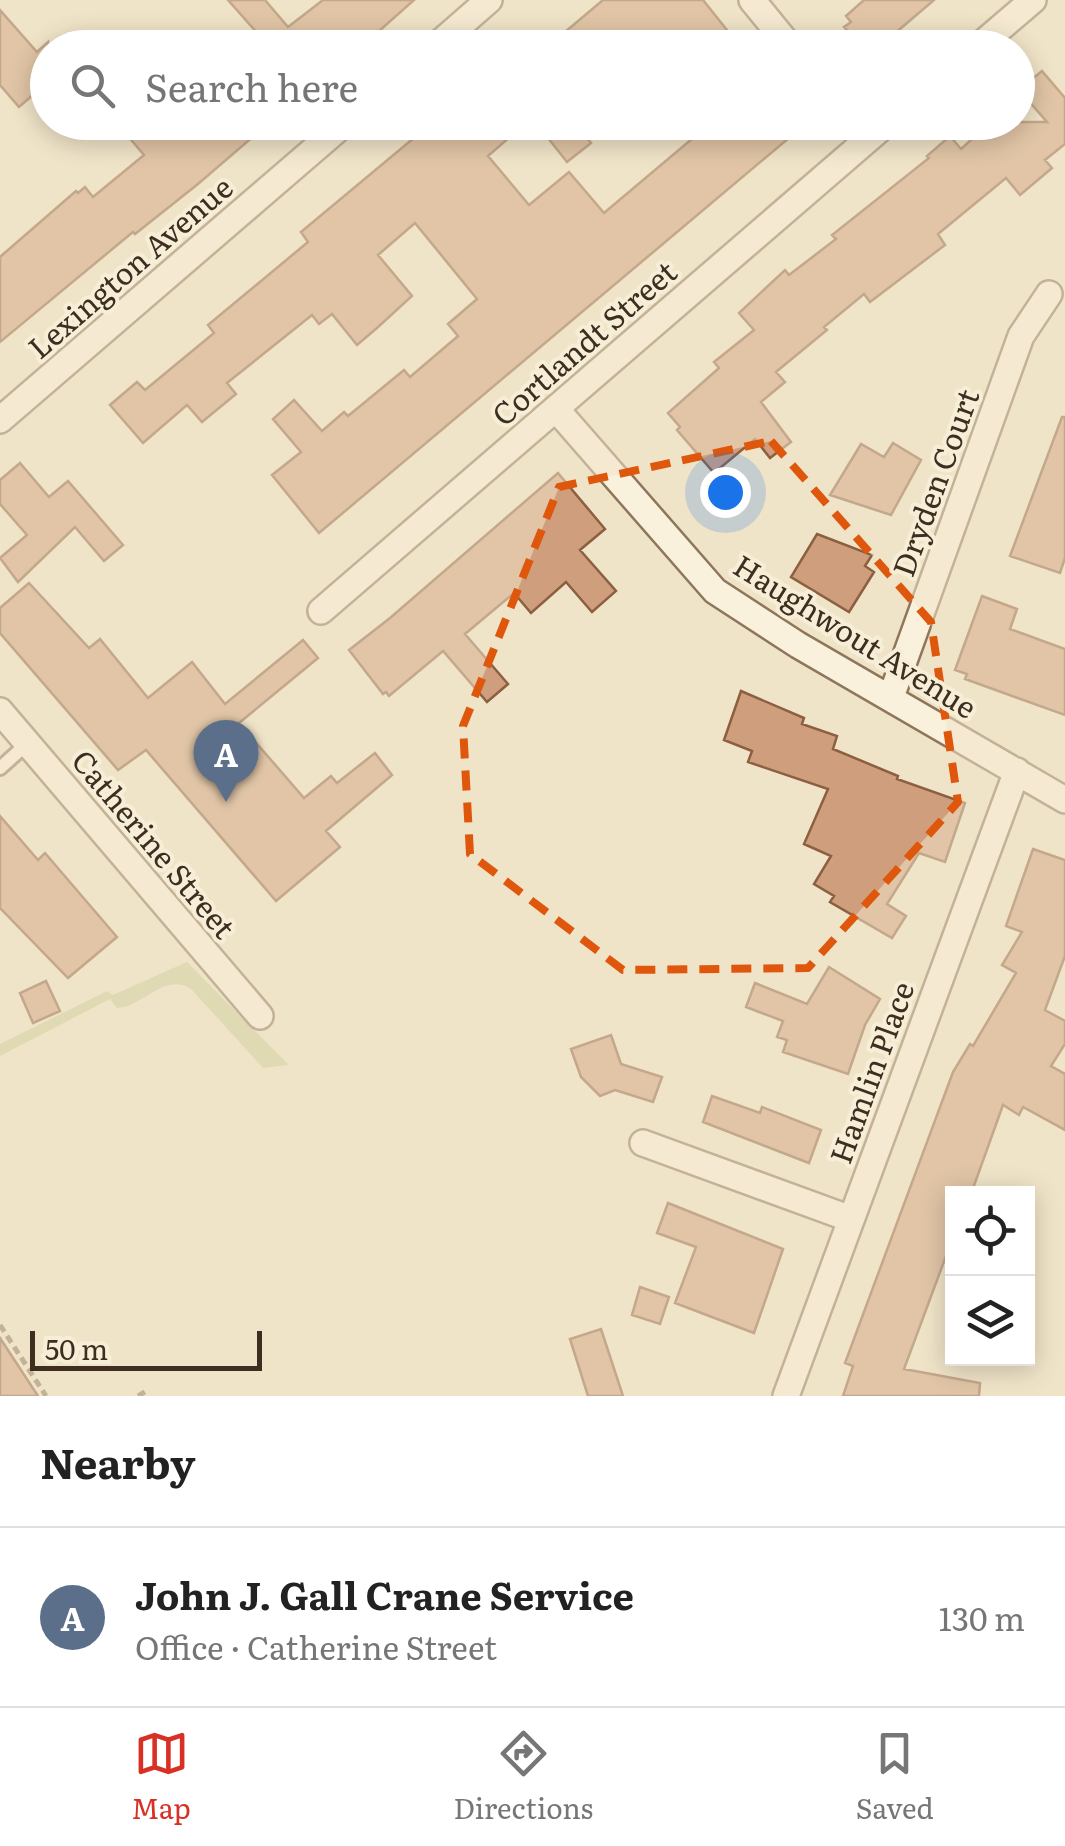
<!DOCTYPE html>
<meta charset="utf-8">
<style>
:root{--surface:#fff;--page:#f6f6f6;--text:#222;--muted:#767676;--line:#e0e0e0;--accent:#d93025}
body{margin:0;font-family:Literata,serif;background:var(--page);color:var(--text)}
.controls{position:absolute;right:30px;bottom:30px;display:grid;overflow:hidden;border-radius:0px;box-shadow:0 5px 25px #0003}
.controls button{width:90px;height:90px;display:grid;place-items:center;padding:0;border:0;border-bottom:2px solid var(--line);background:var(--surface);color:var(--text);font:50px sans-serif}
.scale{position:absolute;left:30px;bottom:25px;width:232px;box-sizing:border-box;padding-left:10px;border:5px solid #3d2e20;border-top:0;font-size:28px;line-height:35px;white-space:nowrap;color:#3d2e20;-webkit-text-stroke:8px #f7eed8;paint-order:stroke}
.you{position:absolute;left:725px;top:492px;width:35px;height:35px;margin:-25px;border:8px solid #fff;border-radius:50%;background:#1a73e8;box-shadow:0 0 0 15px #1a73e833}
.badge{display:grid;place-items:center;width:65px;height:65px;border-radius:50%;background:var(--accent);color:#fff;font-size:32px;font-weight:700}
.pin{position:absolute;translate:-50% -82px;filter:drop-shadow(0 2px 5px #0008)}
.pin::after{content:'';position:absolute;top:52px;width:35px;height:30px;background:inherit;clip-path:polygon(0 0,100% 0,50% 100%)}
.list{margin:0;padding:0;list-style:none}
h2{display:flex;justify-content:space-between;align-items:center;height:130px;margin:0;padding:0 40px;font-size:42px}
h2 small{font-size:32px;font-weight:400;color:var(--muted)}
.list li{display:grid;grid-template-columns:65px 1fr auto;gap:30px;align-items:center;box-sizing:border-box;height:180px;padding:0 40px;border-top:2px solid var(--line)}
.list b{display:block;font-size:38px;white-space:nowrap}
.list p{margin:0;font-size:32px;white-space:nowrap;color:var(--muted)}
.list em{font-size:32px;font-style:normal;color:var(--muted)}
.icon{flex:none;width:55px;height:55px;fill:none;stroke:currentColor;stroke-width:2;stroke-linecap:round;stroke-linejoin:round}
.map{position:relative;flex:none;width:1065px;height:1396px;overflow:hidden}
.search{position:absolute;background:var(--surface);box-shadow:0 5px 25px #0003;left:30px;right:30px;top:30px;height:110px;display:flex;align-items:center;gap:25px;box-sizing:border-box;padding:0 35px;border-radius:55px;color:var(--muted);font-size:38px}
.sheet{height:310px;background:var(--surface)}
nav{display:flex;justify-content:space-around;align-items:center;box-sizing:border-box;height:140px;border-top:2px solid var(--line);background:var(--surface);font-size:28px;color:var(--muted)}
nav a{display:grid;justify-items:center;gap:5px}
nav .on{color:var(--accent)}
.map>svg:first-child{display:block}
.grass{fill:#c9cf9b}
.building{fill:#cf9f7d;stroke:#8d5f41;stroke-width:2.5}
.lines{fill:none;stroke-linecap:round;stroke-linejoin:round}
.service-casing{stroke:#8d765c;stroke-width:18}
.minor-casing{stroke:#8d765c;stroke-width:30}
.path{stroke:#8d765c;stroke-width:5;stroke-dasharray:8 5;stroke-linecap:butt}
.service{stroke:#faf1dc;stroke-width:12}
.minor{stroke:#faf1dc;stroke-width:25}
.marked{fill:none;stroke:#df570d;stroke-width:8;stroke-dasharray:20 12;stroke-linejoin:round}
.labels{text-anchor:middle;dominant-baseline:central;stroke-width:8;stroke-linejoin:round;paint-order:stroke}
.street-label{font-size:30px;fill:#3d2e20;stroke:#f7eed8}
</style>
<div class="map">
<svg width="1065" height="1396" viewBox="0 0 1065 1396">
<rect width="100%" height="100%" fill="#f0e4c8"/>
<!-- grass -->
<path class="grass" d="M187 962 289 1065 263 1068 191 989C164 972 144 1007 117 1008L110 999 0 1056V1044L107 991 113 995Z"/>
<!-- building -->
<path class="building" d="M228 0H265L288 27 323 0H414L360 48H262L267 44Z
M603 0H703L727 30 705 48H546Z
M864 0H934L893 35 904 48H863L844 27 851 22 846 16Z
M0 10 37 52 48 42V82L19 107 0 85Z
M1042 71 1065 98V144L1045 160 1052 168 1020 195 1006 178 938 234 945 245 870 302 864 294 824 327 827 330 776 372 785 382 761 402 791 442 770 458 755 439 714 473 677 430 680 427 668 413 719 368 714 362 754 330 739 313 785 270 789 275 836 239 832 235 929 158 927 156 950 136 961 149 991 122H1047L1019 90Z
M116 122H270L198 184 135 234 133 232 0 342V257L76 191 78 193 85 187 93 197 144 155Z
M433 122H527L488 156 529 205 569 172 604 213 712 122H808L319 533 272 475 301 452 273 419 294 400 322 431 344 412 348 416 404 370 410 377 458 336 448 324 477 299 415 223 378 255 412 296 377 328 357 345 332 314 319 324 312 315 227 383 236 394 202 422 187 405 143 443 110 405 137 382 145 390 214 333 208 325 308 242 301 232Z
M568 122H574L591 143 567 162 548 138Z
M1062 417H1065V558L1060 573 1010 556Z
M893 443 921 460 891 515 830 495 861 444 884 457Z
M20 463 49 497 68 481 123 545 104 561 75 527 18 582 0 558 27 535 0 504V480Z
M558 473 605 529 580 550 616 591 592 612 566 582 531 613 514 593 465 634 508 684 487 702 443 651 389 696 386 692 383 694 349 650 390 618Z
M817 534 872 555 865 566 874 572 849 612 791 577Z
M29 583 89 648 100 639 148 698 192 662 225 704 303 640 318 658 239 723 304 798 331 776 337 783 375 753 392 775 326 831 340 847 276 901 146 750 118 770 0 633V608Z
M982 596 1017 609 1010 629 1065 649V715L965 679 967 674 955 670Z
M741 691 804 718 802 724 837 736 833 749 898 776 897 779 965 803 945 862 919 853 887 904 906 916 892 938 830 902 834 896 814 884 831 856 804 844 828 789 748 762 752 751 724 740Z
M0 816 38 860 45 853 117 937 68 978 0 908Z
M1033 849 1065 860V956L1045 1010 1065 1021V1044L1051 1066 1065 1074V1130L1023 1107 1019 1115 1003 1105 971 1194H952V1240L904 1369 980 1383 979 1396H843L853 1366 845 1363 953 1072 970 1044 973 1046 1016 973 1002 965 1022 932 1006 926Z
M829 967 880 999 865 1025 848 1074 783 1052 787 1040 777 1037 783 1021 746 1007 755 983 807 1004Z
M46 981 60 1011 33 1023 20 993Z
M611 1035 621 1064 662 1077 653 1102 615 1090 600 1096 581 1077 571 1049Z
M712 1096 760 1113 762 1107 821 1130 809 1163 703 1122Z
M668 1203 783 1249 754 1333 675 1303 696 1247 657 1233Z
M640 1287 669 1297 660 1324 632 1315Z
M601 1329 623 1396H588L570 1339Z
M0 1338 38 1396H0Z"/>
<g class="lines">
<!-- service casing -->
<g class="service-casing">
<path id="service" d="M0 768 28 743"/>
</g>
<!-- minor casing -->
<g class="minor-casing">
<path id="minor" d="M752 0 791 48
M434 48 489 0
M977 48 1033 0
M556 409 715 591 798 645 1065 800
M0 420 346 122
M321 611 888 122
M891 697 1021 336 1049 294
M0 711 260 1016
M643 1143 851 1219
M786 1396 1017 771"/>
</g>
<!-- path -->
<path class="path" d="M0 1325 46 1396
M138 1396 148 1390"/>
<!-- service -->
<use href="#service" class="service"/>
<!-- minor -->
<use href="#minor" class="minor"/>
</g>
<!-- marked area -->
<path d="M0 0H1065V1396H0ZM771 441 931 622 958 802 808 968 623 970 470 854 463 726 559 487Z" fill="#f0e4c8" fill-opacity=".55" fill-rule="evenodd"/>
<path class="marked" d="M771 441 931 622 958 802 808 968 623 970 470 854 463 726 559 487Z"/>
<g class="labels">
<!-- street labels -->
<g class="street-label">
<text transform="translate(129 266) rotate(-41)">Lexington Avenue</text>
<text transform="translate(583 342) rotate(-41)">Cortlandt Street</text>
<text transform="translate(934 482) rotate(-70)">Dryden Court</text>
<text transform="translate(856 635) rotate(32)">Haughwout Avenue</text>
<text transform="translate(155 843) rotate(50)">Catherine Street</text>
<text transform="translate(870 1072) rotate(-70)">Hamlin Place</text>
</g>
</g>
</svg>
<div class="controls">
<button><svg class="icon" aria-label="locate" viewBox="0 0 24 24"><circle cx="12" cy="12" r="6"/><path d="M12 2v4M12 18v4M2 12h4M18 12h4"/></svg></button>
<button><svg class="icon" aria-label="layers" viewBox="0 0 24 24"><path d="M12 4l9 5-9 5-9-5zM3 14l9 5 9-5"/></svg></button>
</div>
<div class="scale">50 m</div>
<div class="you"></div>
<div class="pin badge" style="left:226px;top:802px;background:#5c6f8a">A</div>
<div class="search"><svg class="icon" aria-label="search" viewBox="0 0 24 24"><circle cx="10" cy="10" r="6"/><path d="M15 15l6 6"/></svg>Search here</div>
</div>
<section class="sheet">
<h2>Nearby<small></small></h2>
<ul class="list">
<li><span class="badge" style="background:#5c6f8a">A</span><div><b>John J. Gall Crane Service</b><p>Office · Catherine Street</p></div><em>130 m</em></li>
</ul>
</section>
<nav>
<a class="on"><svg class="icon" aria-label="map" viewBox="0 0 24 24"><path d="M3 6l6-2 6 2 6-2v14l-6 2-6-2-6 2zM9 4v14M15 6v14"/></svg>Map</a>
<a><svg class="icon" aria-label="directions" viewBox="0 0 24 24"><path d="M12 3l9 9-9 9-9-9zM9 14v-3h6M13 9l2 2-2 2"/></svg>Directions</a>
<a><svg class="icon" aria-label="saved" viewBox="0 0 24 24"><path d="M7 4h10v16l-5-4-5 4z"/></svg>Saved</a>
</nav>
